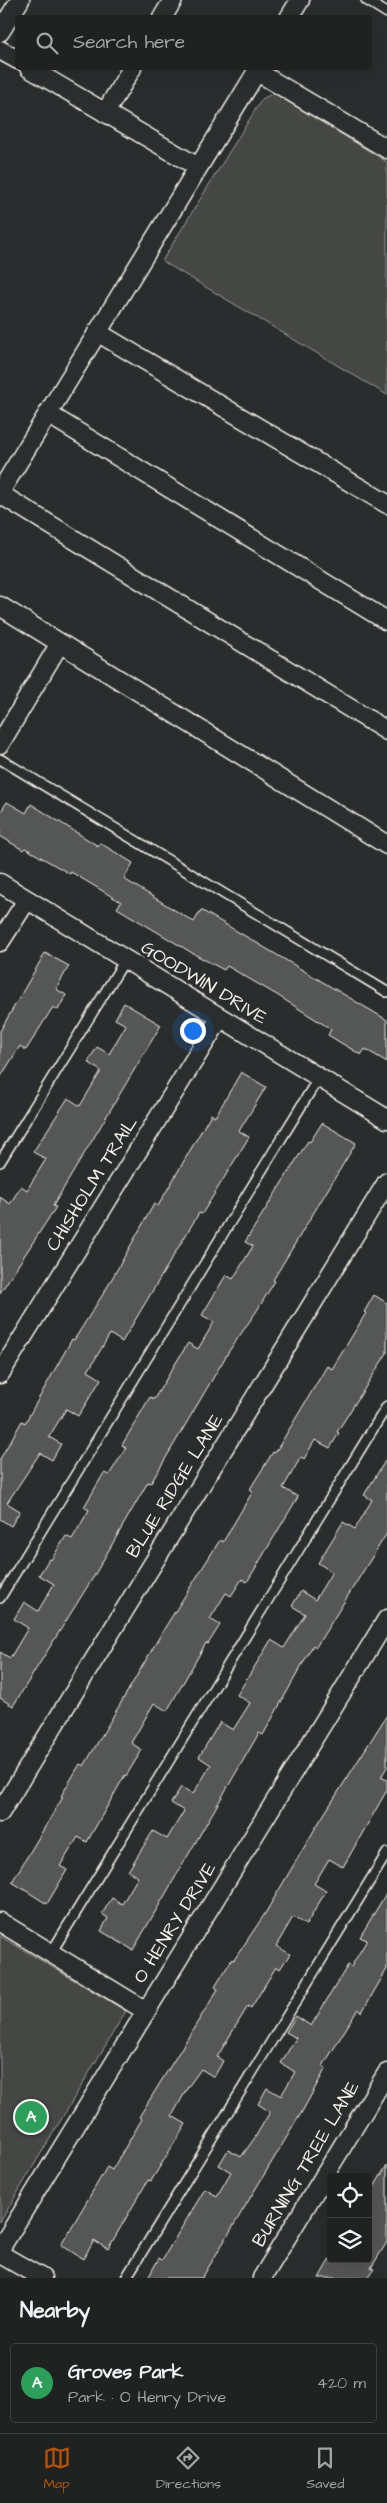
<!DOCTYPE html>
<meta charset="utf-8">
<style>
:root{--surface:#202222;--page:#282a2a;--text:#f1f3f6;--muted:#a2a4a5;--line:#3d3f40;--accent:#b45309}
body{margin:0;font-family:"Architects Daughter",sans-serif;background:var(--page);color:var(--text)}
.controls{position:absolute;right:15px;bottom:15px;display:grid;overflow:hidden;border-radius:5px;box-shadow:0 5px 20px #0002}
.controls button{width:45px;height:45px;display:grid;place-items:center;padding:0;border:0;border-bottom:1px solid var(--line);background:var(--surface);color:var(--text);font:25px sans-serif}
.you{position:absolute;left:192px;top:1030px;width:18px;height:18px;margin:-12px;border:4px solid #fff;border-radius:50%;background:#1a73e8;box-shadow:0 0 0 8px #1a73e833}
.badge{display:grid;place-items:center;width:32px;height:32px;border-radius:50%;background:var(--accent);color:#fff;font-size:16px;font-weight:700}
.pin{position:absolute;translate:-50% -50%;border:2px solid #fff;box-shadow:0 1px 5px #0006}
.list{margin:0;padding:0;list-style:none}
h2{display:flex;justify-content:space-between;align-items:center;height:65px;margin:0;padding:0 20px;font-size:21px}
h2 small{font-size:16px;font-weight:400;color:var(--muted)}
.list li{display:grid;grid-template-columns:32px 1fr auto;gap:15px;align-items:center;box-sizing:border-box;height:80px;margin:0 10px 10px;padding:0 10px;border:1px solid var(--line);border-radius:5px}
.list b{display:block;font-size:19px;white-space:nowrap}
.list p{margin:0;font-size:16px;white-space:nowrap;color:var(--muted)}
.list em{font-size:16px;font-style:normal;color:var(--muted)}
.icon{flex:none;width:28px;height:28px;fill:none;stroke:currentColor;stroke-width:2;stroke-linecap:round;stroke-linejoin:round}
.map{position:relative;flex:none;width:387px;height:2278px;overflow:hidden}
.search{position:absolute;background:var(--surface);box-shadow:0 5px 20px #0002;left:15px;right:15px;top:15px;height:55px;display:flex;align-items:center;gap:12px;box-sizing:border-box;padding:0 18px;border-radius:5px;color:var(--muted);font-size:19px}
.sheet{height:155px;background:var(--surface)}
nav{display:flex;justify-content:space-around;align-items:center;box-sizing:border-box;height:70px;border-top:1px solid var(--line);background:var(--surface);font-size:14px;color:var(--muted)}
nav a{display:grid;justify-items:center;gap:2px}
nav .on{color:var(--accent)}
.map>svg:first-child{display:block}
.green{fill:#444645;stroke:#9c9c96}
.building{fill:#555756;stroke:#f4f1e8}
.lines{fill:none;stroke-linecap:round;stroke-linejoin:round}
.lane-casing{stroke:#f4f1e8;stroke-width:12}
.street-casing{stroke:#f4f1e8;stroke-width:21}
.lane{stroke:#2a2d2e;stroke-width:9}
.street{stroke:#2a2d2e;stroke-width:18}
.labels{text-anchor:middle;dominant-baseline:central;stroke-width:5;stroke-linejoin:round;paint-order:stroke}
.street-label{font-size:19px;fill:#f4f1e8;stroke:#2a2d2e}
</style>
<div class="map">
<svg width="387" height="2278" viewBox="0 0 387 2278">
<rect width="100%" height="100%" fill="#2a2d2e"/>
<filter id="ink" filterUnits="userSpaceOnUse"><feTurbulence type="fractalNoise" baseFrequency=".02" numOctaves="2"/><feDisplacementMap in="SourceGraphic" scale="10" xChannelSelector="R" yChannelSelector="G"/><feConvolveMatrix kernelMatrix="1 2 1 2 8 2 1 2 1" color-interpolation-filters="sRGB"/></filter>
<g filter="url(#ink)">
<!-- green -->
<path class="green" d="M274 93 387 162V395L162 261 262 99Z
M0 1936 126 2011 0 2222Z"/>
<!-- building -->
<path class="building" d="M7 802 26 813 31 804 98 846 100 843 133 863 124 879 194 922 201 910 387 1020V1062L365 1049 361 1055 328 1035 331 1029 277 995 227 966 224 970 194 954 117 908 121 902 71 872 70 874 25 848 23 850 0 836V813Z
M45 953 69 966 56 989 66 995 58 1010 53 1007 26 1050 20 1046 0 1078V1031Z
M124 1003 161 1025 53 1206 56 1207 0 1293V1197L10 1204 21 1186 27 1190 46 1159 33 1152 68 1098 80 1106 101 1071 88 1062 97 1047 109 1054 126 1025 115 1019Z
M241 1072 266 1087 239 1131 249 1137 202 1214 199 1213 122 1342 110 1334 88 1371 101 1379 92 1394 78 1416 66 1409 49 1437 61 1444 52 1460 40 1453 7 1503 20 1511 11 1526 0 1519V1459L22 1421 25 1423 72 1339 74 1340 105 1291 154 1204 158 1206 211 1114 215 1117Z
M322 1123 356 1143 273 1280 275 1281 256 1312 229 1351 151 1483 148 1482 94 1576 13 1706 0 1698V1652L10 1658 28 1628 14 1619 24 1602 38 1611 54 1584 39 1575 49 1559 51 1560 66 1536 72 1539 89 1510 84 1507 104 1473 109 1475 126 1448 122 1445 150 1397 154 1399 188 1343 198 1349 214 1322 202 1315 226 1275 233 1279 253 1246 245 1242 308 1141 310 1142Z
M374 1295 387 1303V1353L337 1432 339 1433 330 1448 315 1440 304 1459 301 1457 283 1488 298 1497 247 1582 242 1579 231 1596 226 1593 210 1619 220 1625 208 1644 206 1643 167 1711 154 1703 131 1743 142 1750 126 1776 125 1775 87 1842 78 1837 60 1866 67 1870 47 1904 12 1882 63 1797 61 1796 80 1764 84 1766 164 1629 220 1540 223 1542 253 1491 250 1489 273 1452 275 1453 327 1366 332 1369 366 1313 364 1312Z
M387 1458V1533L316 1647 313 1645 263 1735 259 1733 133 1950 101 1931 108 1918 102 1914 112 1898 122 1904 138 1877 128 1871 153 1831 167 1839 184 1811 171 1803 181 1787 193 1794 211 1765 199 1757 220 1722 233 1730 250 1703 237 1695 271 1640 284 1648 305 1614 292 1606 301 1591 315 1600 332 1572 318 1563 343 1522 355 1529 372 1500 364 1495Z
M387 1715V1767L381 1777 387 1780V1790L343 1867 329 1859 314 1884 326 1891 306 1925 293 1917 276 1946 290 1954 280 1969 276 1967 251 2008 248 2006 217 2057 223 2061 214 2077 201 2069 188 2087 172 2116 186 2124 151 2181 148 2180 108 2249 94 2241 83 2259 61 2245 107 2167 112 2170 142 2119 139 2117 218 1989 215 1987 232 1959 234 1960 266 1912 316 1827Z
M387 1892V1969L362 2012 358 2009 323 2066 326 2068 303 2110 202 2278H148L159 2258 162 2260 205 2189 217 2196 231 2172 219 2165 228 2150 241 2157 254 2139 270 2112 258 2104 267 2088 281 2096 295 2072 281 2063 296 2038 286 2032 296 2016 311 2026 348 1965 351 1967 367 1940 360 1937Z
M387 2165V2242L371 2268 374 2269 368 2278H319L330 2259H368V2197Z"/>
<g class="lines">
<!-- lane casing -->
<g class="lane-casing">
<path id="lane" d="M366 0 387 13
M0 759 387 992
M0 1162 125 960
M0 1598 319 1077
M51 1953 387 1406
M126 2278 387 1853"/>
</g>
<!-- street casing -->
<g class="street-casing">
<path id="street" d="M162 18 173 0
M289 18 300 0
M0 32 20 0
M0 50 18 60
M29 68 198 167
M256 71 387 149
M105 113 132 68
M97 332 387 504
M48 414 387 621
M0 492 259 68
M0 494 387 731
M0 606 387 845
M0 744 60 643
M0 883 387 1119
M0 942 27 900
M0 1374 220 1018
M0 1813 387 1182
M0 1922 146 2011
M0 2249 387 1619
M0 2254 42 2278
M262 2278 387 2073"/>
</g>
<!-- lane -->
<use href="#lane" class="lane"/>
<!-- street -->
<use href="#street" class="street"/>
</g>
</g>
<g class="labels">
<!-- street labels -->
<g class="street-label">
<text transform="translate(204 983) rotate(31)">GOODWIN DRIVE</text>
<text transform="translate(92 1184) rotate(-58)">CHISHOLM TRAIL</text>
<text transform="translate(175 1486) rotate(-58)">BLUE RIDGE LANE</text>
<text transform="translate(175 1923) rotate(-58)">O HENRY DRIVE</text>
<text transform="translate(306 2164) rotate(-59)">BURNING TREE LANE</text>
</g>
</g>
</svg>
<div class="controls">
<button><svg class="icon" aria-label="locate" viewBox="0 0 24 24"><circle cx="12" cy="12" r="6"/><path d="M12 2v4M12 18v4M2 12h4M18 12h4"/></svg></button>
<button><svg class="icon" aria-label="layers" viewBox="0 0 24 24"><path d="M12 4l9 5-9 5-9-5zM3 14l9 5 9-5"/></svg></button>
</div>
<div class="you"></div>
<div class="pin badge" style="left:31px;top:2117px;background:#2e9e5b">A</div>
<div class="search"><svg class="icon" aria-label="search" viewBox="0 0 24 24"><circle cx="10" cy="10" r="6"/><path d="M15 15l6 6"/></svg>Search here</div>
</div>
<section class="sheet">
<h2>Nearby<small></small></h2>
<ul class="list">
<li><span class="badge" style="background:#2e9e5b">A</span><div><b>Groves Park</b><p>Park · O Henry Drive</p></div><em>420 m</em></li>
</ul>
</section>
<nav>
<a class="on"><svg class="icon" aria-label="map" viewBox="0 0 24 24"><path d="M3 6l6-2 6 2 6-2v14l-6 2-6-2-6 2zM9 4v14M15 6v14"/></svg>Map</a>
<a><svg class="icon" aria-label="directions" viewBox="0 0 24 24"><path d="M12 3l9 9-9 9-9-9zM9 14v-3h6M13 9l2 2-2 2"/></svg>Directions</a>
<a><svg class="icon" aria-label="saved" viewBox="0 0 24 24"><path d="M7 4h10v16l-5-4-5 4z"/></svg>Saved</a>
</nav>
